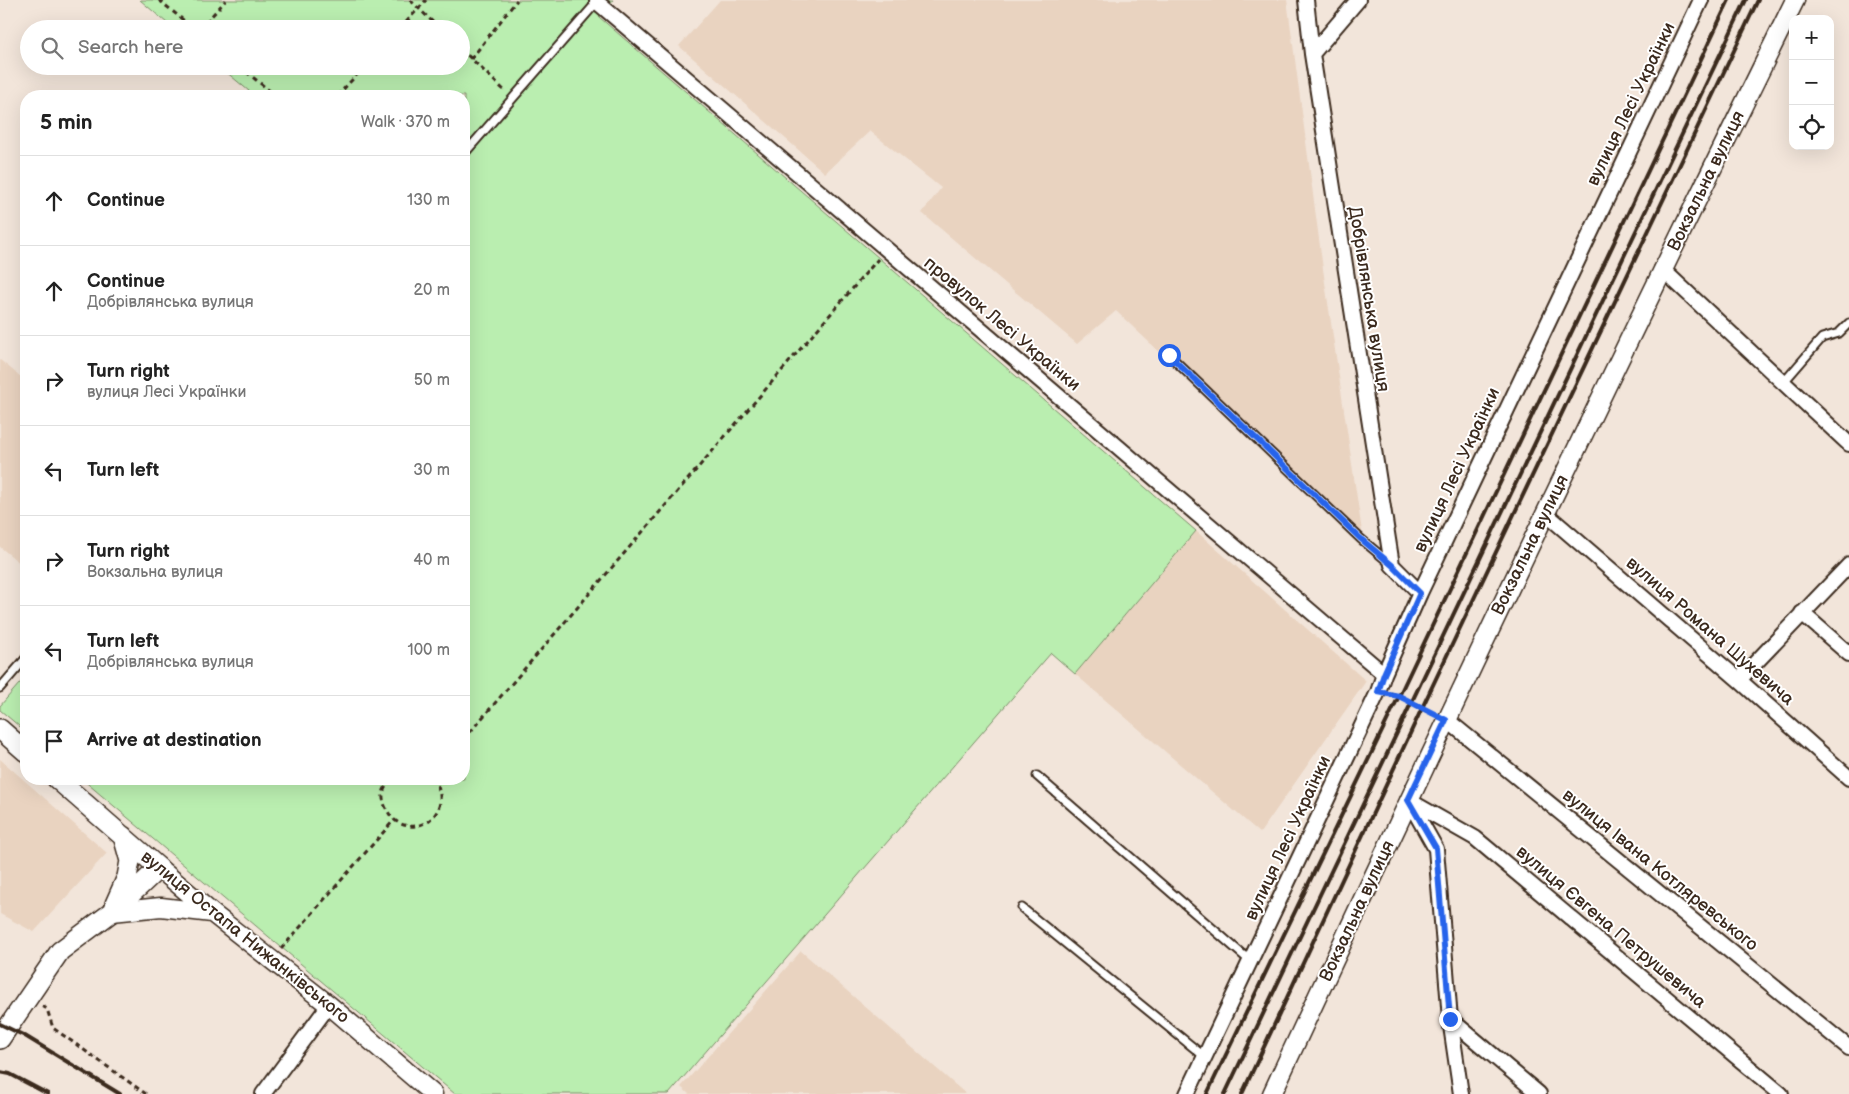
<!DOCTYPE html>
<meta charset="utf-8">
<style>
:root{--surface:#fff;--page:#f2f2f2;--text:#222;--muted:#767676;--line:#e0e0e0}
body{margin:0;font-family:"Balsamiq Sans",sans-serif;background:var(--page);color:var(--text)}
.controls{position:absolute;right:15px;top:15px;display:grid;overflow:hidden;border-radius:10px;box-shadow:0 5px 20px #0002}
.controls button{width:45px;height:45px;display:grid;place-items:center;padding:0;border:0;border-bottom:1px solid var(--line);background:var(--surface);color:var(--text);font:25px sans-serif}
.stop{position:absolute;width:15px;height:15px;margin:-11px;border:4px solid #2563eb;border-radius:50%;background:#fff}
.stop.end{background:#2563eb;border-color:#fff;box-shadow:0 1px 5px #0008}
.list{margin:0;padding:0;list-style:none}
h2{display:flex;justify-content:space-between;align-items:center;height:65px;margin:0;padding:0 20px;font-size:21px}
h2 small{font-size:16px;font-weight:400;color:var(--muted)}
.list li{display:grid;grid-template-columns:32px 1fr auto;gap:15px;align-items:center;box-sizing:border-box;height:90px;padding:0 20px;border-top:1px solid var(--line)}
.list b{display:block;font-size:19px;white-space:nowrap}
.list p{margin:0;font-size:16px;white-space:nowrap;color:var(--muted)}
.list em{font-size:16px;font-style:normal;color:var(--muted)}
.icon{flex:none;width:28px;height:28px;fill:none;stroke:currentColor;stroke-width:2;stroke-linecap:round;stroke-linejoin:round}
.map{position:relative;flex:none;width:1849px;height:1094px;overflow:hidden}
.search{position:absolute;background:var(--surface);box-shadow:0 5px 20px #0002;left:20px;top:20px;width:450px;height:55px;display:flex;align-items:center;gap:12px;box-sizing:border-box;padding:0 18px;border-radius:28px;color:var(--muted);font-size:19px}
.panel{position:absolute;background:var(--surface);box-shadow:0 5px 20px #0002;left:20px;top:90px;width:450px;height:695px;border-radius:20px}
.map>svg:first-child{display:block}
.built{fill:#e9d3c0}
.green{fill:#baeeb0;stroke:#7a8c67}
.lines{fill:none;stroke-linecap:round;stroke-linejoin:round}
.service-casing{stroke:#3b2a1e;stroke-width:11}
.minor-casing{stroke:#3b2a1e;stroke-width:18}
.tertiary-casing{stroke:#3b2a1e;stroke-width:21}
.secondary-casing{stroke:#3b2a1e;stroke-width:22}
.path{stroke:#3b2a1e;stroke-width:3;stroke-dasharray:5 4;stroke-linecap:butt}
.service{stroke:#fff;stroke-width:7}
.minor{stroke:#fff;stroke-width:14}
.tertiary{stroke:#fff;stroke-width:18}
.secondary{stroke:#fff;stroke-width:19}
.rail{stroke:#3b2a1e;stroke-width:4}
.route{stroke:#2563eb;stroke-width:6}
.labels{text-anchor:middle;dominant-baseline:central;stroke-width:4;stroke-linejoin:round;paint-order:stroke}
.street-label{font-size:18px;fill:#3b2a1e;stroke:#fff}
</style>
<div class="map">
<svg width="1849" height="1094" viewBox="0 0 1849 1094">
<rect width="100%" height="100%" fill="#f2e5da"/>
<filter id="ink" filterUnits="userSpaceOnUse"><feTurbulence type="fractalNoise" baseFrequency=".02" numOctaves="2"/><feDisplacementMap in="SourceGraphic" scale="10" xChannelSelector="R" yChannelSelector="G"/><feConvolveMatrix kernelMatrix="1 2 1 2 8 2 1 2 1" color-interpolation-filters="sRGB"/></filter>
<g filter="url(#ink)">
<!-- built -->
<path class="built" d="M720 0H1287L1323 269 1364 545 1116 311 1077 344 922 213 941 188 870 131 825 173 679 46Z
M0 360 26 381V568L0 547Z
M1196 531 1366 681 1260 833 1075 674Z
M0 759 107 853 34 932 0 914Z
M801 951 952 1082 966 1094H689L681 1087Z"/>
<!-- green -->
<path class="green" d="M140 0H613L599 17 1196 531 1075 674 1051 653 669 1094H455L82 779H464V96H255L219 66H461V29H174Z
M26 676V732L0 710V706Z"/>
<g class="lines">
<!-- service casing -->
<g class="service-casing">
<path id="service" d="M464 154 597 2
M1169 355 1361 539 1391 564
M1783 383 1822 338 1839 333 1849 323
M0 688 26 658
M1037 776 1250 961
M1022 908 1205 1057"/>
</g>
<!-- minor casing -->
<g class="minor-casing">
<path id="minor" d="M1306 0 1312 54 1392 565 1420 593
M597 2 1384 674
M1312 54 1358 0
M1662 269 1849 444
M1545 513 1739 680 1849 778
M1802 613 1849 654
M1739 680 1849 565
M1447 720 1849 1048
M1408 800 1475 838 1781 1094
M1409 801 1436 849 1450 1019 1461 1094
M1450 1019 1539 1094
M263 1094 329 1005
M1187 1094 1378 692 1384 674 1420 593 1701 0"/>
</g>
<!-- tertiary casing -->
<g class="tertiary-casing">
<path id="tertiary" d="M159 868 212 913 329 1005 433 1094
M112 912 161 907 212 913
M1272 1094C1442 727 1616 363 1795 0"/>
</g>
<!-- secondary casing -->
<g class="secondary-casing">
<path id="secondary" d="M0 729 26 752
M115 904 127 877 130 861 123 836
M0 1039 60 951 112 912 159 868 57 779"/>
</g>
<!-- path -->
<path class="path" d="M159 0 194 29
M410 0 440 29
M200 29 226 0
M400 29 426 0
M461 49 506 92
M471 59 517 0
M239 66 276 96
M337 96 365 66
M1391 694 1399 696 1433 714
M464 739 878 259
M390 779C388 783 384 789 383 793 382 802 386 809 390 815 410 842 457 816 434 779
M281 949 394 820
M42 1006 47 1009 53 1028 146 1094"/>
<!-- service -->
<use href="#service" class="service"/>
<!-- minor -->
<use href="#minor" class="minor"/>
<!-- tertiary -->
<use href="#tertiary" class="tertiary"/>
<!-- secondary -->
<use href="#secondary" class="secondary"/>
<!-- rail -->
<path class="rail" d="M0 1024 25 1036 120 1094
M0 1072 10 1074 48 1094
M1207 1094 1399 696 1729 0
M1225 1094 1746 0
M1242 1094 1422 708 1758 0"/>
</g>
</g>
<g class="lines" filter="url(#ink)">
<!-- route -->
<path class="route" d="M1169 355 1361 539 1392 565 1420 593 1384 674 1378 692 1399 696 1446 720 1408 800 1436 848 1450 1019"/>
</g>
<g class="labels">
<!-- street labels -->
<g class="street-label">
<text transform="translate(1631 104) rotate(-64)">вулиця Лесі Українки</text>
<text transform="translate(1706 181) rotate(-64)">Вокзальна вулиця</text>
<text transform="translate(1369 299) rotate(81)">Добрівлянська вулиця</text>
<text transform="translate(1002 324) rotate(40)">провулок Лесі Українки</text>
<text transform="translate(1457 470) rotate(-65)">вулиця Лесі Українки</text>
<text transform="translate(1530 545) rotate(-64)">Вокзальна вулиця</text>
<text transform="translate(1710 631) rotate(41)">вулиця Романа Шухевича</text>
<text transform="translate(1288 838) rotate(-65)">вулиця Лесі Українки</text>
<text transform="translate(1660 870) rotate(39)">вулиця Івана Котляревського</text>
<text transform="translate(1357 911) rotate(-65)">Вокзальна вулиця</text>
<text transform="translate(1611 927) rotate(40)">вулиця Євгена Петрушевича</text>
<text transform="translate(245 937) rotate(39)">вулиця Остапа Нижанківського</text>
</g>
</g>
</svg>
<div class="controls">
<button>+</button>
<button>−</button>
<button><svg class="icon" aria-label="locate" viewBox="0 0 24 24"><circle cx="12" cy="12" r="6"/><path d="M12 2v4M12 18v4M2 12h4M18 12h4"/></svg></button>
</div>
<div class="stop" style="left:1169px;top:355px"></div>
<div class="stop end" style="left:1450px;top:1019px"></div>
<div class="search"><svg class="icon" aria-label="search" viewBox="0 0 24 24"><circle cx="10" cy="10" r="6"/><path d="M15 15l6 6"/></svg>Search here</div>
<section class="panel">
<h2>5 min<small>Walk · 370 m</small></h2>
<ul class="list">
<li><svg class="icon" aria-label="ahead" viewBox="0 0 24 24"><path d="M12 20V5M6 11l6-6 6 6"/></svg><div><b>Continue</b></div><em>130 m</em></li>
<li><svg class="icon" aria-label="ahead" viewBox="0 0 24 24"><path d="M12 20V5M6 11l6-6 6 6"/></svg><div><b>Continue</b><p>Добрівлянська вулиця</p></div><em>20 m</em></li>
<li><svg class="icon" aria-label="right" viewBox="0 0 24 24"><path d="M7 20v-9h11M14 6l5 5-5 5"/></svg><div><b>Turn right</b><p>вулиця Лесі Українки</p></div><em>50 m</em></li>
<li><svg class="icon" aria-label="left" viewBox="0 0 24 24"><path d="M17 20v-9H6M10 6l-5 5 5 5"/></svg><div><b>Turn left</b></div><em>30 m</em></li>
<li><svg class="icon" aria-label="right" viewBox="0 0 24 24"><path d="M7 20v-9h11M14 6l5 5-5 5"/></svg><div><b>Turn right</b><p>Вокзальна вулиця</p></div><em>40 m</em></li>
<li><svg class="icon" aria-label="left" viewBox="0 0 24 24"><path d="M17 20v-9H6M10 6l-5 5 5 5"/></svg><div><b>Turn left</b><p>Добрівлянська вулиця</p></div><em>100 m</em></li>
<li><svg class="icon" aria-label="arrive" viewBox="0 0 24 24"><path d="M6 21V4h12l-3 4 3 4H6"/></svg><div><b>Arrive at destination</b></div></li>
</ul>
</section>
</div>
